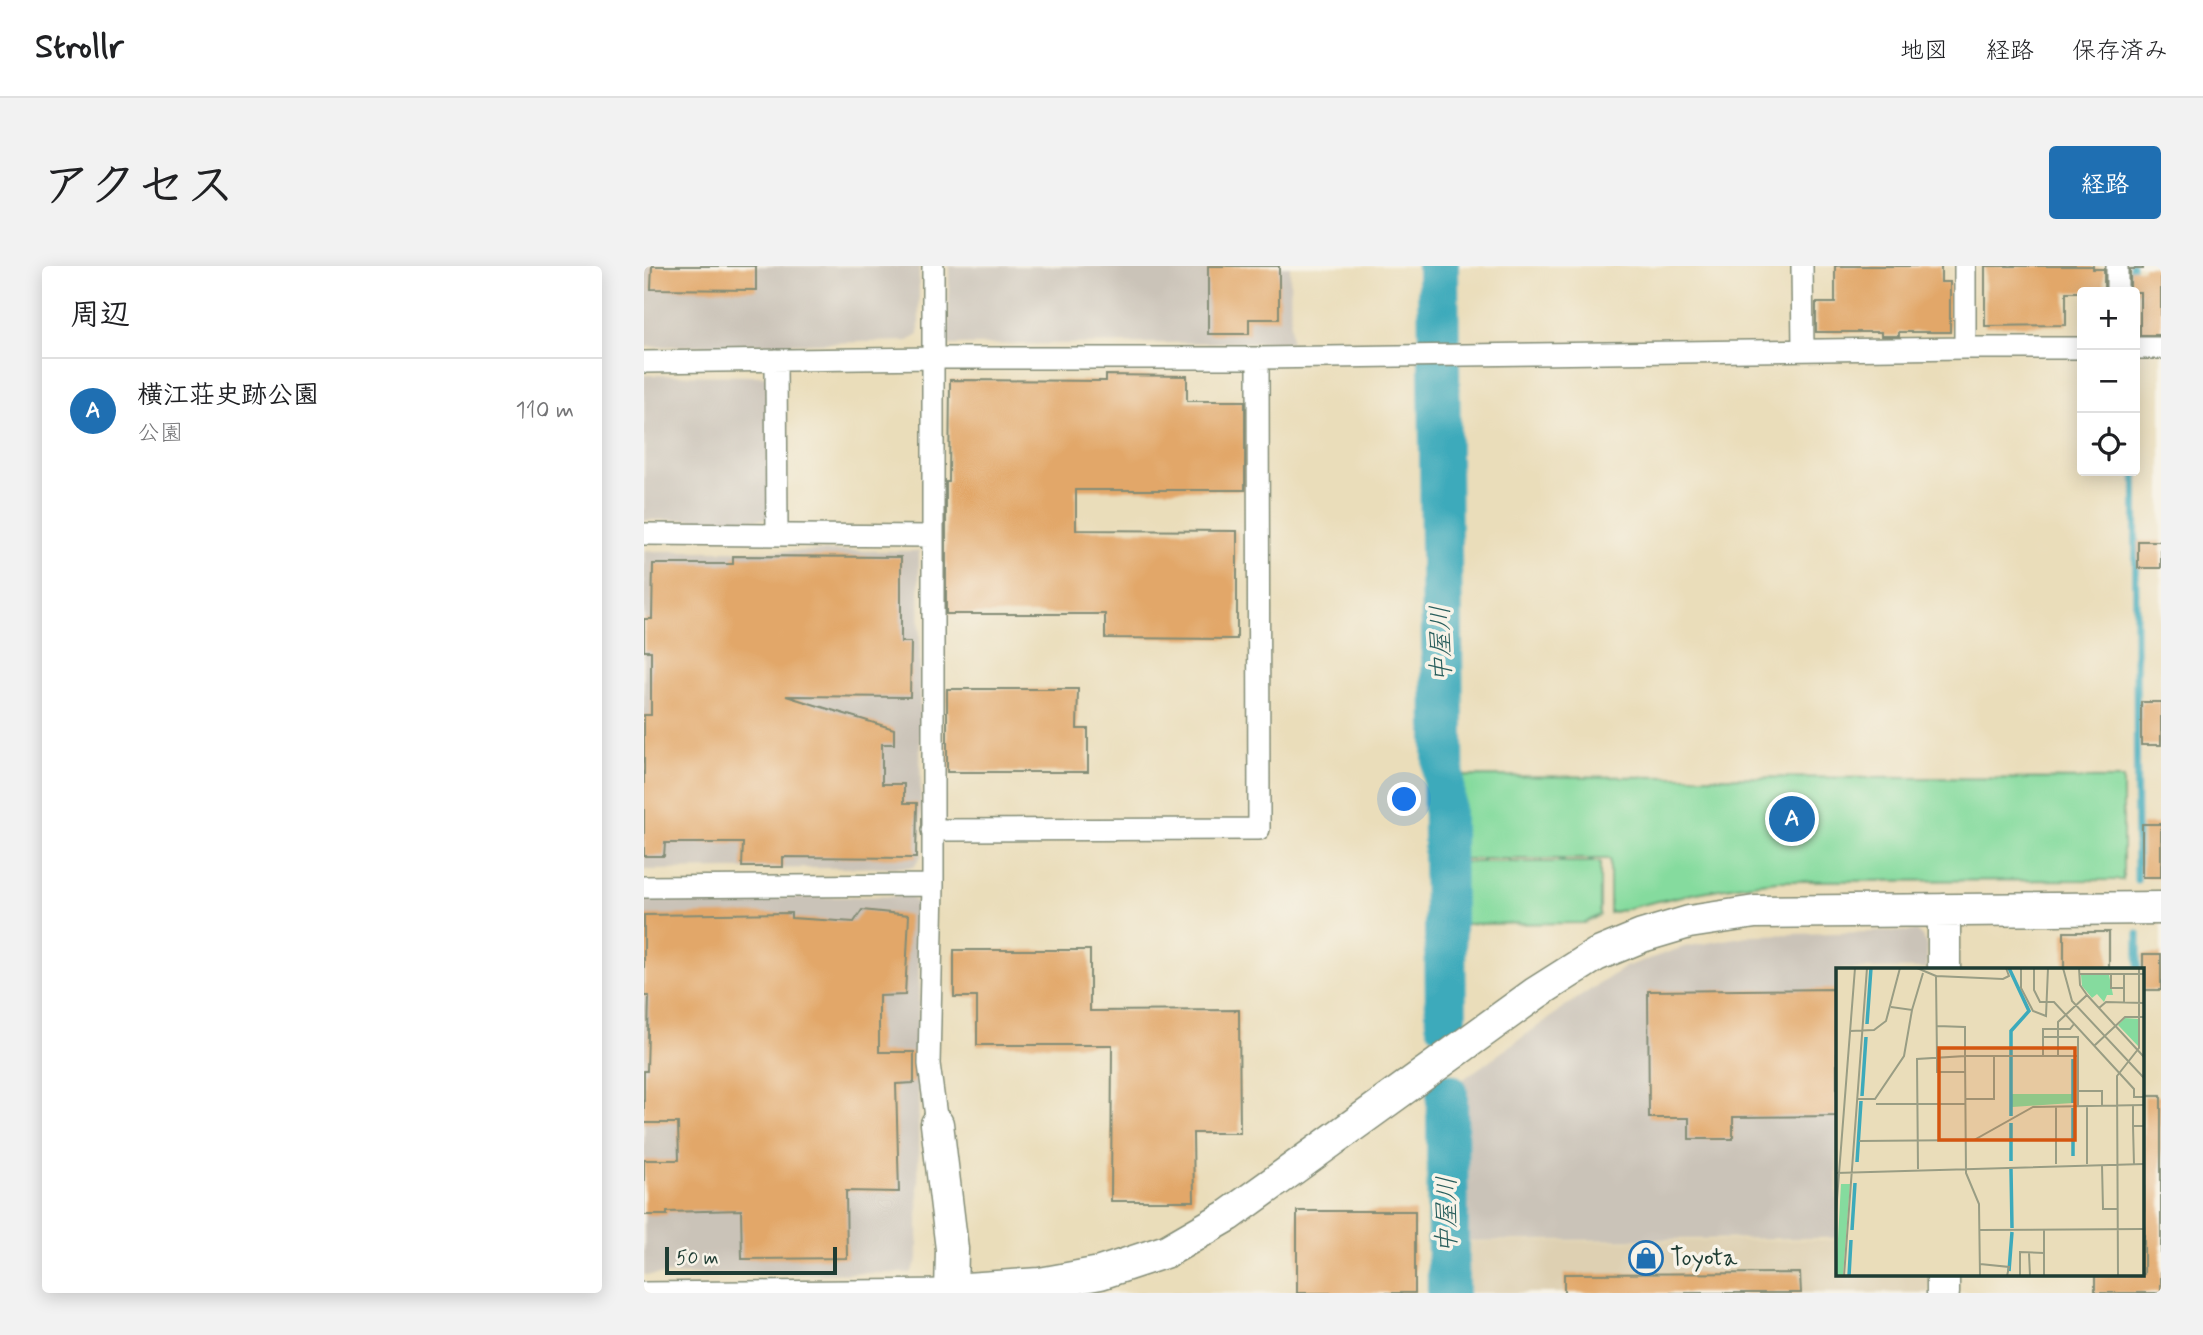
<!DOCTYPE html>
<html lang="ja">
<meta charset="utf-8">
<style>
:root{--surface:#fff;--page:#f2f2f2;--text:#202124;--muted:#757577;--line:#e0e0e0;--accent:#1f6fb2}
body{margin:0;font-family:Mynerve,"Klee One",sans-serif;background:var(--page);color:var(--text)}
.controls{position:absolute;right:21px;top:21px;display:grid;overflow:hidden;border-radius:7px;box-shadow:0 4px 18px #0003}
.controls button{width:63px;height:63px;display:grid;place-items:center;padding:0;border:0;border-bottom:2px solid var(--line);background:var(--surface);color:var(--text);font:35px sans-serif}
.scale{position:absolute;left:21px;bottom:18px;width:172px;box-sizing:border-box;padding-left:7px;border:4px solid #1f3d34;border-top:0;font-size:19px;line-height:24px;white-space:nowrap;color:#1f3d34;-webkit-text-stroke:5px #f7f3e8;paint-order:stroke}
.you{position:absolute;left:761px;top:534px;width:24px;height:24px;margin:-18px;border:5px solid #fff;border-radius:50%;background:#1a73e8;box-shadow:0 0 0 10px #1a73e833}
.badge{display:grid;place-items:center;width:46px;height:46px;border-radius:50%;background:var(--accent);color:#fff;font-size:23px;font-weight:700}
.pin{position:absolute;translate:-50% -50%;border:4px solid #fff;box-shadow:0 2px 7px #0006}
.list{margin:0;padding:0;list-style:none}
h2{display:flex;justify-content:space-between;align-items:center;height:91px;margin:0;padding:0 28px;font-size:30px}
h2 small{font-size:23px;font-weight:400;color:var(--muted)}
.list li{display:grid;grid-template-columns:46px 1fr auto;gap:21px;align-items:center;box-sizing:border-box;height:105px;padding:0 28px;border-top:2px solid var(--line)}
.list b{display:block;font-size:26px;white-space:nowrap}
.list p{margin:0;font-size:23px;white-space:nowrap;color:var(--muted)}
.list em{font-size:23px;font-style:normal;color:var(--muted)}
.icon{flex:none;width:38px;height:38px;fill:none;stroke:currentColor;stroke-width:2;stroke-linecap:round;stroke-linejoin:round}
.map{position:relative;flex:none;width:1517px;height:1027px;overflow:hidden;border-radius:7px}
header{display:flex;align-items:center;gap:42px;box-sizing:border-box;height:98px;padding:0 35px;background:var(--surface);border-bottom:2px solid var(--line)}
header strong{font-size:33px}
nav{display:flex;gap:38px;margin-inline-start:auto;font-size:24px}
.intro{display:flex;align-items:center;justify-content:space-between;box-sizing:border-box;height:168px;padding:0 42px}
h1{margin:0;font-size:49px}
.button{padding:18px 32px;border-radius:7px;background:var(--accent);color:#fff;font-size:24px;font-weight:700}
main{display:flex;gap:42px;padding:0 42px}
aside{flex:1;background:var(--surface);border-radius:7px;box-shadow:0 4px 18px #0003}
.map>svg:first-child{display:block}
.built{fill:#ded0b2}
.industrial{fill:#cac3b8}
.green{fill:#85db9e;stroke:#528c69;stroke-width:2}
.lines{fill:none;stroke-linecap:round;stroke-linejoin:round}
.stream{stroke:#3caabb;stroke-width:7}
.river{stroke:#3caabb;stroke-width:42}
.building{fill:#e2a769}
.street-casing{stroke:#848d77;stroke-width:24}
.secondary-casing{stroke:#848d77;stroke-width:35}
.street{stroke:#fff;stroke-width:21}
.secondary{stroke:#fff;stroke-width:32}
.labels{text-anchor:middle;dominant-baseline:central;stroke-width:7;stroke-linejoin:round;paint-order:stroke}
.poi-label{font-size:24px;fill:#1f3d34;stroke:#f7f3e8;text-anchor:start}
.water-label{font-size:26px;font-style:italic;fill:#285e5c;stroke:#f7f3e8}
.inset-river{fill:none;stroke:#3caabb;stroke-width:3.5}
.inset-road{fill:none;stroke:#999d84;stroke-width:2}
.view{fill:#d45610;fill-opacity:0.15;stroke:#d45610;stroke-width:3.5}
.inset-edge{fill:none;stroke:#1f3d34;stroke-width:3.5}
</style>
<header>
<strong>Strollr</strong>
<nav><a>地図</a><a>経路</a><a>保存済み</a></nav>
</header>
<div class="intro"><h1>アクセス</h1><a class="button">経路</a></div>
<main>
<aside>
<h2>周辺<small></small></h2>
<ul class="list">
<li><span class="badge">A</span><div><b>横江荘史跡公園</b><p>公園</p></div><em>110 m</em></li>
</ul>
</aside>
<div class="map">
<svg width="1517" height="1027" viewBox="0 0 1517 1027">
<rect width="100%" height="100%" fill="#f7f3e8"/>
<filter id="ink" filterUnits="userSpaceOnUse"><feTurbulence type="fractalNoise" baseFrequency=".0143" numOctaves="2"/><feDisplacementMap in="SourceGraphic" scale="14" xChannelSelector="R" yChannelSelector="G"/><feConvolveMatrix kernelMatrix="1 2 1 2 8 2 1 2 1" color-interpolation-filters="sRGB"/></filter>
<filter id="wash" filterUnits="userSpaceOnUse"><feTurbulence type="fractalNoise" baseFrequency=".00686" numOctaves="4" result="noise"/><feDisplacementMap in="SourceGraphic" scale="28" xChannelSelector="R" yChannelSelector="G"/><feGaussianBlur stdDeviation="1.57" result="paint"/><feColorMatrix in="noise" values="0 0 0 0 0 0 0 0 0 0 0 0 0 0 0 0 0 1.4 0 .05"/><feComposite in="paint" operator="in"/></filter>
<g filter="url(#wash)">
<rect width="100%" height="100%" fill="#eaddba"/>
<!-- built -->
<path class="built" d="M1193 974V1008H1285V1027H812L811 976Z"/>
<!-- industrial -->
<path class="industrial" d="M0 0H275V69L264 75 0 81Z
M305 0H646L647 76 305 79Z
M0 109 127 110V253L0 254Z
M0 285H275L277 590 270 601 0 604Z
M266 630 275 639 274 993 267 1007 0 1009V634Z
M1273 665 1283 677V703H1193V972L811 975V819L928 736 981 701 1040 681 1109 669Z"/>
<!-- green -->
<path class="green" d="M817 510 1479 513V614L1133 615C1076 621 1022 632 966 647V593H817Z
M817 596H956V649L941 657 817 658Z"/>
<g class="lines">
<!-- stream -->
<path class="stream" d="M1488 0 1489 26
M1491 120 1493 614
M1494 668V703"/>
<!-- river -->
<path class="river" d="M794 0 802 756
M803 828 804 1027"/>
</g>
<g id="blocks">
<!-- building -->
<path class="building" d="M8 0H112V24L7 23Z
M564 0H635V53H605V68H564Z
M1191 0H1297V16H1306V66H1255V70H1237V66H1172V37H1191Z
M1341 0H1449V3H1460V26H1422V59L1341 60Z
M1499 0H1517V69H1496V26H1486V3H1499Z
M462 109 543 110V135H601V224H432V264L593 265V373L461 372V348H302V216H305L306 114 462 115Z
M1494 275H1517V302H1494Z
M89 290 257 291V376H267L266 431 142 430 250 463V478H238V518H260V537H273L272 592 139 591V601H98L99 577H21L20 590H0V449H7V385H0V353H8L9 298H89Z
M303 423H434L433 463H444V506H303Z
M1497 436H1517V479H1497Z
M1498 558H1517V611H1498Z
M218 644 265 649 261 729 235 730V786H270V817L252 818 255 926 202 925 203 992 98 993 97 944 23 946V949H0V894H35L34 857H0V805H3L5 730H0V649L147 647V652L210 656Z
M1420 666H1465V703H1420Z
M310 684H446V745L595 744 596 867H549L550 935H467L468 779H333V731H310Z
M1499 688H1517V724H1499Z
M1193 723V850L1089 851V873H1045V852H1005L1004 725Z
M1500 830H1517V1027H1451V1008H1500Z
M653 945H771V1027H653Z
M1156 1007 1157 1027H920V1008Z"/>
</g>
</g>
<g filter="url(#ink)">
<use href="#blocks" fill-opacity="0" stroke="#848d77" stroke-width="2"/>
<g class="lines">
<!-- street casing -->
<g class="street-casing">
<path id="street" d="M1158 0 1159 84
M1473 26V0
M1321 82H1438
M1491 82H1517
M132 94 133 268
M0 96 289 92V0
M0 268 289 270
M288 564 615 563 614 92
M0 621 289 619
M293 858 285 798 289 619V92H614L1321 82V0
M0 1027 307 1024"/>
</g>
<!-- secondary casing -->
<g class="secondary-casing">
<path id="secondary" d="M1300 703V644
M293 858 308 983 307 1027
M307 1024 396 1018 456 1007 523 985 585 949 892 727 952 689 998 670 1045 656 1111 646 1517 642
M1299 1027V1008"/>
</g>
<!-- street -->
<use href="#street" class="street"/>
<!-- secondary -->
<use href="#secondary" class="secondary"/>
</g>
</g>
<!-- icons -->
<defs>
<g id="shop-ring" transform="scale(1.75)"><circle r="9.5" fill="#f7f3e8" stroke="#1f6fb2" stroke-width="1.5"/><path d="M-5-2.5h2.3a2.7 3.5 0 0 1 5.4 0H5L5.5 6h-11ZM-1.5-2.5h3a1.5 2.3 0 0 0-3 0Z" fill="#1f6fb2"/></g>
</defs>
<g fill-rule="evenodd">
<use href="#shop-ring" x="1002" y="992"/>
</g>
<g class="labels">
<!-- poi labels -->
<g class="poi-label">
<text x="1026" y="992">Toyota</text>
</g>
<!-- water labels -->
<g class="water-label">
<text transform="translate(798 378) rotate(-91)">中屋川</text>
<text transform="translate(804 949) rotate(-90)">中屋川</text>
</g>
</g>
<!-- overview -->
<g transform="translate(1192 702)">
<rect width="308" height="308" fill="#eaddba"/>
<path d="M245 7H273L277 27H271L268 34 261 26 256 30 246 18ZM289 50 302 51V78L282 57ZM176 126H236V135L176 139ZM5 216H14L7 308H0Z" fill="#85db9e"/>
<path class="inset-river" d="M173 0 193 43 175 63V148M31 56 35 0M237 91V135M26 128 30 69M237 140V188M175 155V193M21 194 25 133M175 201 176 260M16 262 19 215M173 303 176 264M13 308 15 272"/>
<path class="inset-road" d="M81 0 100 8 101 89M185 0V20L197 43 210 48 212 0M198 0V22L204 34H218L298 121V129H308M227 0 236 33 308 110M243 6H308M275 6V20H288M288 6V34M100 8 167 11 173 8 170 0M251 27 308 89M55 39 76 42 87 5M263 40 270 34 308 35M14 63 38 62 50 53 64 0M207 69H242V88H222M258 78 289 49H308M207 88V61H234L238 56M242 88V138M101 89V104H129M242 123H266V137M21 131H39L68 88 76 42M129 131H158V88M40 136H129M297 137V158H308M251 138V196M297 158 298 197M23 173 138 172 197 139 308 137M220 196V138M266 197 267 241H282M82 201 81 91 129 88V59L101 58M0 205 308 196M0 244 19 0M144 262 308 261M193 285 194 308M144 296 173 299 171 308M8 308 31 0M144 308 143 236 130 205 129 88H222V54L251 27 244 17 243 0M184 308V284L208 285M208 308V262M282 308 281 108 303 80V0"/>
<path class="view" d="M103 80H239V172H103Z"/>
<rect width="308" height="308" class="inset-edge"/>
</g>
</svg>
<div class="controls">
<button>+</button>
<button>−</button>
<button><svg class="icon" aria-label="locate" viewBox="0 0 24 24"><circle cx="12" cy="12" r="6"/><path d="M12 2v4M12 18v4M2 12h4M18 12h4"/></svg></button>
</div>
<div class="scale">50 m</div>
<div class="you"></div>
<div class="pin badge" style="left:1148px;top:553px">A</div>
</div>
</main>
